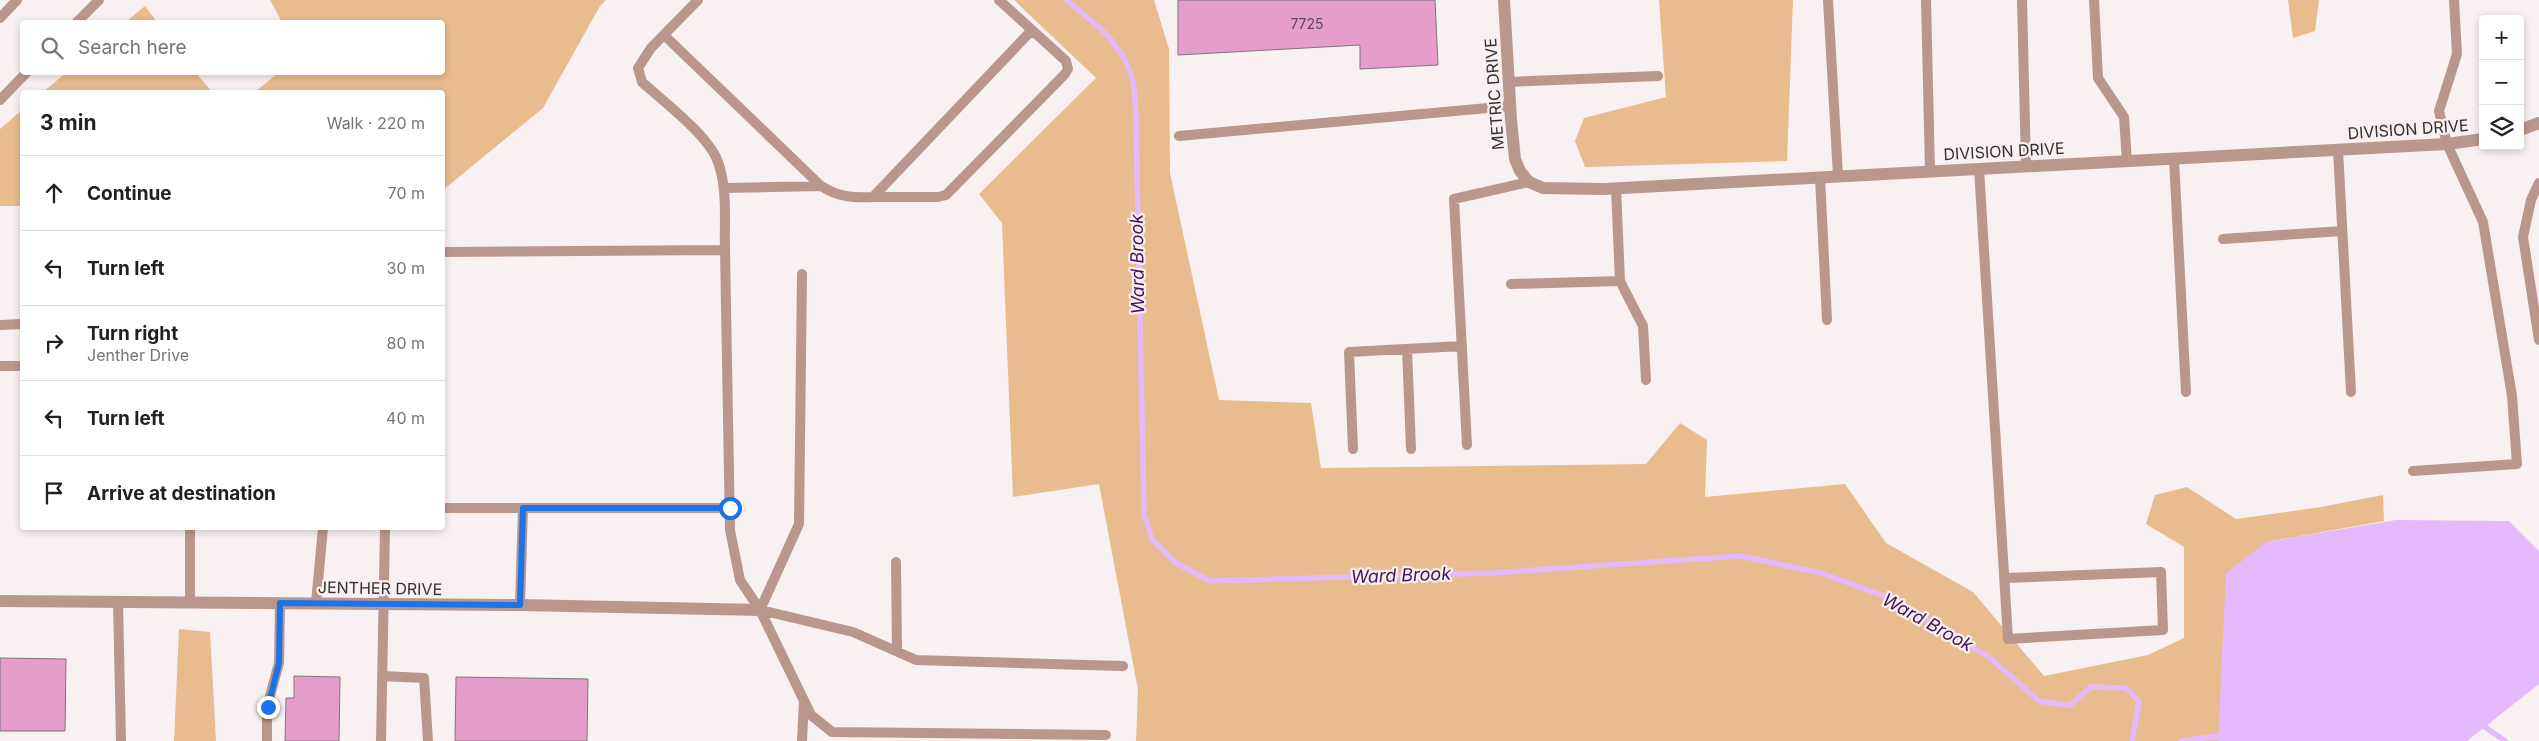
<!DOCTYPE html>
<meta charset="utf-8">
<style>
:root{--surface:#fff;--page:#f2f2f2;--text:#202124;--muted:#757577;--line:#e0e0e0}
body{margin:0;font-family:Inter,sans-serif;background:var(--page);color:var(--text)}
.controls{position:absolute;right:15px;top:15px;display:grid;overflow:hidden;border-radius:5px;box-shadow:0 2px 8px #0003}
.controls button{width:45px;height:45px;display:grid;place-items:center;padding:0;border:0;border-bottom:1px solid var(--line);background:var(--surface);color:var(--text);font:25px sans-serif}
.stop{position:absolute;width:15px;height:15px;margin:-11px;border:4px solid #1a73e8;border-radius:50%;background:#fff}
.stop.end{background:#1a73e8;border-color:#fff;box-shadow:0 1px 5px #0008}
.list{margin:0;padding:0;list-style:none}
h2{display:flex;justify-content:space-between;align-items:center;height:65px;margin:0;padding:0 20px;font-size:21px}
h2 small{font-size:16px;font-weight:400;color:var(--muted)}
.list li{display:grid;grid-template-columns:32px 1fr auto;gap:15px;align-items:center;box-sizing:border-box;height:75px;padding:0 20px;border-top:1px solid var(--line)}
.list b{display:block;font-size:19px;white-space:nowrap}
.list p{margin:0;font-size:16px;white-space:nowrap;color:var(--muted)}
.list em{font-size:16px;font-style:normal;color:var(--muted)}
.icon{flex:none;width:28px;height:28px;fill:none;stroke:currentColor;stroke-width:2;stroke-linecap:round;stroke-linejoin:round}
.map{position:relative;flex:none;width:2539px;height:741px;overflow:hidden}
.search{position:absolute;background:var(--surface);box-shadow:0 2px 8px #0003;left:20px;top:20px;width:425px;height:55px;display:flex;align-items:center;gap:12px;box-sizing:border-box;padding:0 18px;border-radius:5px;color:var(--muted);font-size:19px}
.panel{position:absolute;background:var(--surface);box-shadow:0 2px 8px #0003;left:20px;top:90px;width:425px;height:440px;border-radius:5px}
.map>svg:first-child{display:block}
.green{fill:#e8bc8e}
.water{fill:#e5b9fb}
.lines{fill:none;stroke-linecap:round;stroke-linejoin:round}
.stream{stroke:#e5b9fb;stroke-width:5.5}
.building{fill:#e59eca;stroke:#7b7579}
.service{stroke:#ba978c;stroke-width:10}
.minor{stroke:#ba978c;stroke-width:12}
.route{stroke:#1a73e8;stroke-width:6}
.labels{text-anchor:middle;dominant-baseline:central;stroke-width:4.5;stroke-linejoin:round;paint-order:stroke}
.number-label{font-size:14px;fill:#604c57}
.street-label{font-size:16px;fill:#343131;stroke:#f9f0f1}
.water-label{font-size:18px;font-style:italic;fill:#47105c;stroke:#f9f0f1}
</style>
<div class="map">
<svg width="2539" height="741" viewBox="0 0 2539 741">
<rect width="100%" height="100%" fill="#f9f0f1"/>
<!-- green -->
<path class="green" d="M270 0H606L600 6 543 108 443 190 442 92H255L278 73 442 72V22H282Z
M1014 0H1154L1169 49 1170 173 1219 400 1311 403 1321 468 1646 464 1680 423 1707 440 1705 497 1845 484 1886 543 1973 592 2044 676 2148 655 2184 638V547L2146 524 2155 495 2187 487 2236 519 2321 507 2383 495 2384 521 2266 542 2218 741H1136L1138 690 1099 484 1013 497 1002 223 979 194 1096 78Z
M1659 0H1793L1787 161 1585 167 1575 141 1584 118 1666 97Z
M2288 0H2319L2315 31 2293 38Z
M145 6 157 22H126Z
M67 72 196 73 212 92H43Z
M22 110V206H0V129Z
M179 629 210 632 216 741H174Z"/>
<!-- water -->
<path class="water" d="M2396 520 2509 521 2539 551V684L2467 741H2218L2226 573 2266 542Z"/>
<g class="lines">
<!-- stream -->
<path class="stream" d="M1066 0C1094 23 1125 44 1133 82 1135 93 1135 106 1136 117L1144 514 1152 539 1176 563 1210 581 1492 573 1740 556 1821 573 1892 599 1989 657 2039 701 2069 706 2091 687 2126 688 2139 701 2132 741
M2485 727 2505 741
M2181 741 2218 736"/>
</g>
<!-- building -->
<path class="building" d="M1178 0H1435L1438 65 1360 69V45L1178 55Z
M0 658 66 659 65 731H0Z
M294 676 340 677 339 741H285L286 698H294Z
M456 677 588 679 587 741H455Z"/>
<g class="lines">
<!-- service -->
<path class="service" d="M698 0 651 48 638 68 642 82C664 102 709 136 718 162 728 190 724 222 725 250
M1828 0 1838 176
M1926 0 1930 171
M2022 0 2026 166
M2094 0 2098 78 2124 117 2127 161
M0 18 17 0
M77 22 99 0
M664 35 821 186C838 197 853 198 873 197L1032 30 999 0
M1508 82 1658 76
M0 100 27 72
M1179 136 1510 106
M2338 150 2351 392
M2174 159 2186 392
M1979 169 2008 639 2163 630 2161 572 2005 578
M1820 177 1827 320
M2539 183 2531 200 2523 237 2539 340
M724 188 821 186
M873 197H938L946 195 1065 74 1068 69 1066 61 1032 30
M2223 239 2342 231
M442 252 725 250 730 530 740 580 760 610 811 715 832 732 1106 735
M1620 281 1643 326 1646 380
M1511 284 1620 281 1616 188
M0 325 22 324
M1407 349 1411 449
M0 366H22
M1467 445 1454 199 1529 182
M1353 449 1349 352 1462 346
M2413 471 2517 464 2512 396 2483 222 2447 144 2439 111 2457 54 2454 0
M442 508H729
M896 562 897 651
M118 602 121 741
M190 602V528
M316 603 323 528
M520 605 523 508
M760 610 853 632 916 660 1123 666
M760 610 799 524 802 274
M382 676 424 678 428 741
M267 741V707L279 663 280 603
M381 741 385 528
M802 741 804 701"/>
<!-- minor -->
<path class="minor" d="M1504 0 1511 120 1515 159 1520 171 1529 182 1543 188 1604 189 2447 144 2483 139
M2520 130 2539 123
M0 601 520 605 760 610"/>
</g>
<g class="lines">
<!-- route -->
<path class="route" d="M268 707 279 663 280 603 520 605 523 508H730"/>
</g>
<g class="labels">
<!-- number labels -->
<g class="number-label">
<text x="1307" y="23">7725</text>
</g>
<!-- street labels -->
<g class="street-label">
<text transform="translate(1494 94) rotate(-94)">METRIC DRIVE</text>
<text transform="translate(2408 129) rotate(-4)">DIVISION DRIVE</text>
<text transform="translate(2004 151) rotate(-3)">DIVISION DRIVE</text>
<text transform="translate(380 588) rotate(1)">JENTHER DRIVE</text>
</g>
<!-- water labels -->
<g class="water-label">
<text transform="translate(1137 264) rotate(-91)">Ward Brook</text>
<text transform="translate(1401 575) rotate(-2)">Ward Brook</text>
<text transform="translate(1928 622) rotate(29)">Ward Brook</text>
</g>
</g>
</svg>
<div class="controls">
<button>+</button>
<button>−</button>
<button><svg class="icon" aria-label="layers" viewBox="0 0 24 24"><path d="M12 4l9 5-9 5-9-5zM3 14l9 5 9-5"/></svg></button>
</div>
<div class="stop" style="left:730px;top:508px"></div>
<div class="stop end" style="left:268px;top:707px"></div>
<div class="search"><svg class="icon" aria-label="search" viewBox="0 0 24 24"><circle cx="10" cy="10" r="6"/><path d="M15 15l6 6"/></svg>Search here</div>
<section class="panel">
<h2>3 min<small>Walk · 220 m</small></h2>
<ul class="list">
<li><svg class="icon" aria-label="ahead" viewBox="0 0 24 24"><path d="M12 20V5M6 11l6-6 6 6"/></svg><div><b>Continue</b></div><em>70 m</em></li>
<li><svg class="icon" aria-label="left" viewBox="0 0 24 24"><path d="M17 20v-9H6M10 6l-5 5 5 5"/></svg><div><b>Turn left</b></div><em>30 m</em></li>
<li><svg class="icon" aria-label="right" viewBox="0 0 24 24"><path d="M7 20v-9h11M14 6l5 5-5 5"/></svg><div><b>Turn right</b><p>Jenther Drive</p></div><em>80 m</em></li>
<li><svg class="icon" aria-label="left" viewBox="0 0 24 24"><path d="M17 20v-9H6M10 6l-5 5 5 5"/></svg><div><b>Turn left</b></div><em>40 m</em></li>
<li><svg class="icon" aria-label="arrive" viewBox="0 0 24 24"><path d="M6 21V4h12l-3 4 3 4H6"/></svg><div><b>Arrive at destination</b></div></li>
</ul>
</section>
</div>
